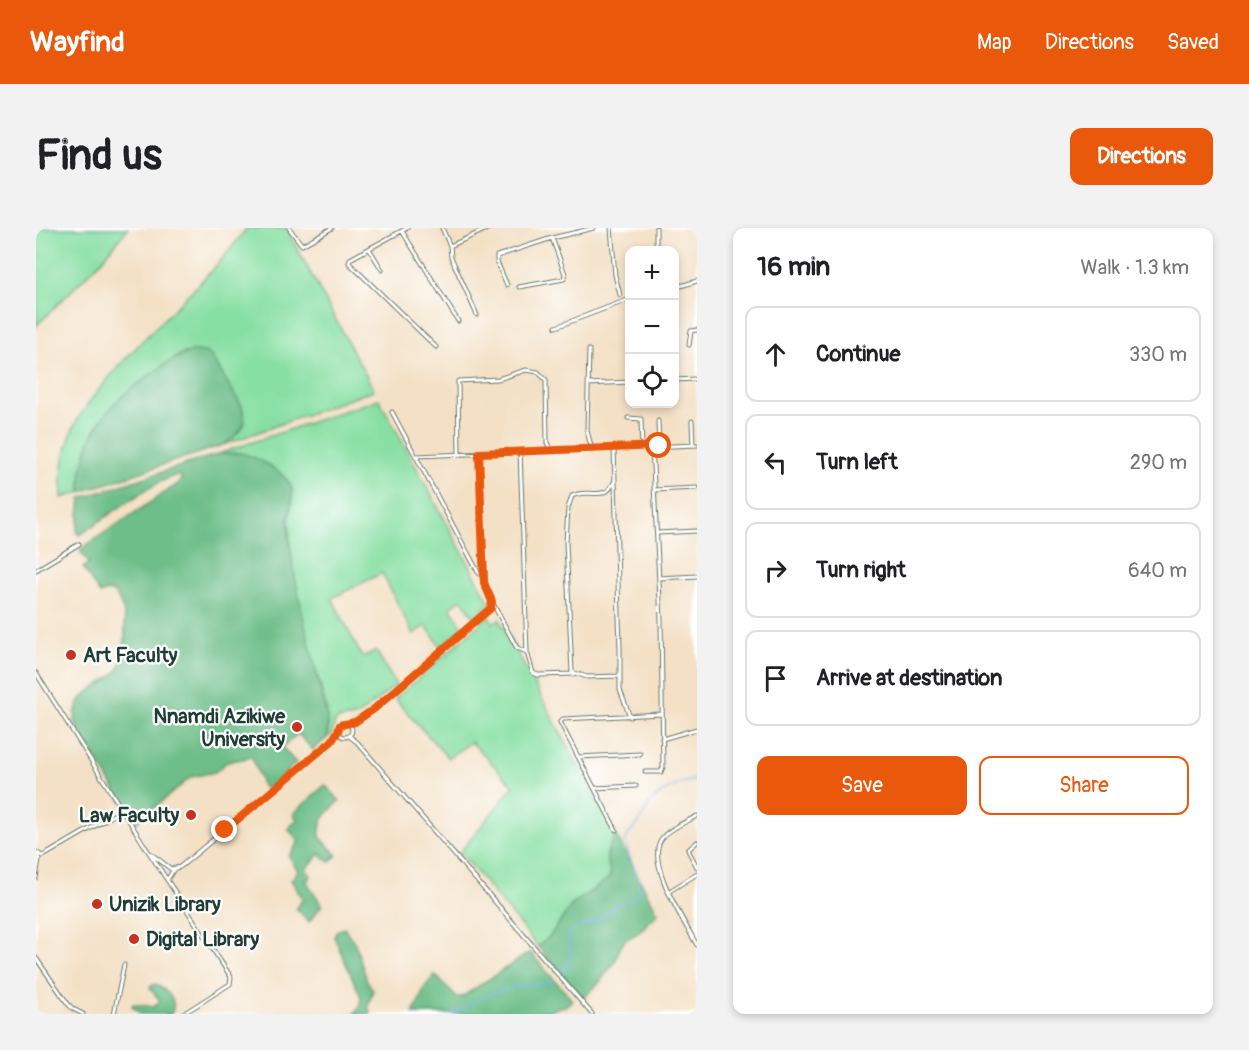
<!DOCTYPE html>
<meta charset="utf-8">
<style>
:root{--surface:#fff;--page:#f2f2f2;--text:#202124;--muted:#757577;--line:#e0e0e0;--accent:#ea580c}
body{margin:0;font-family:Pangolin,sans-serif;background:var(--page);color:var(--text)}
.controls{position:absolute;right:18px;top:18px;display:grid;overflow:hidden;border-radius:12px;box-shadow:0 3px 9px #0003}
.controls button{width:54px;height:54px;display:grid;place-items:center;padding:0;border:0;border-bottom:2px solid var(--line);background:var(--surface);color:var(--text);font:30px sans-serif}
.stop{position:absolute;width:18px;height:18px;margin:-14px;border:4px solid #ea580c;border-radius:50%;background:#fff}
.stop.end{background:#ea580c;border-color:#fff;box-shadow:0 2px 6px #0008}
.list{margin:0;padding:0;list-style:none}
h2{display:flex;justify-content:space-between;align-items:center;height:78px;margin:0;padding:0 24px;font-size:26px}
h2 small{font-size:20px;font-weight:400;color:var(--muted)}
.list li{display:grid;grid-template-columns:39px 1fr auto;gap:18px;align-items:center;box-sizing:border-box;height:96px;margin:0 12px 12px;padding:0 12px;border:2px solid var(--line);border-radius:12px}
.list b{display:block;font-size:22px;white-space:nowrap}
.list em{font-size:20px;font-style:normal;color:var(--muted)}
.actions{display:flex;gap:12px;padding:18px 24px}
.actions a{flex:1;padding:14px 0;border:2px solid var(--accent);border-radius:12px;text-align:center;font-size:21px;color:var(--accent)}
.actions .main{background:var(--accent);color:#fff}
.icon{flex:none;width:33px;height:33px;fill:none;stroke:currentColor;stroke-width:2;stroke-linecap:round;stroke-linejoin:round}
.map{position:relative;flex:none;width:661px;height:786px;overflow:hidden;border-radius:12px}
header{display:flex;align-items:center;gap:36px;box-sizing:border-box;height:84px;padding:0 30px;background:var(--accent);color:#fff}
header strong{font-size:28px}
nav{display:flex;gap:33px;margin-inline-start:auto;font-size:21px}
.intro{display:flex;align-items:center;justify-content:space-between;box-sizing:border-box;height:144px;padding:0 36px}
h1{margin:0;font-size:42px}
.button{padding:15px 27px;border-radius:12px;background:var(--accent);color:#fff;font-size:21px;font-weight:700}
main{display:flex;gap:36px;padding:0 36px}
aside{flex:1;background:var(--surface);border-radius:12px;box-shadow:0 3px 9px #0003}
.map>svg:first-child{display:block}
.green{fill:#87dfa3;stroke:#538e6c;stroke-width:1.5}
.forest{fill:#6dbe89;stroke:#467e5e;stroke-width:1.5}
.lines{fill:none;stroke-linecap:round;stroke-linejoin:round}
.stream{stroke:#72b0e5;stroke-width:1.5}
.street-casing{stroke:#697667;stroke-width:5}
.street{stroke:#fff;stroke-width:3}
.route{stroke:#ea580c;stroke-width:8}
.poi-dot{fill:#c8321e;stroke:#fff;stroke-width:2}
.labels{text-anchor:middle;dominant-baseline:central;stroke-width:4.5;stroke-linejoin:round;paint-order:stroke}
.poi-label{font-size:20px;font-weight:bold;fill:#1f3d34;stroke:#fff;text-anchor:start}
</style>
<header>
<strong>Wayfind</strong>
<nav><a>Map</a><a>Directions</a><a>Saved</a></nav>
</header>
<div class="intro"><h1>Find us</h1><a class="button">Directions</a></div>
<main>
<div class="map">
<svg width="661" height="786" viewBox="0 0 661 786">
<rect width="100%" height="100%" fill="#fff"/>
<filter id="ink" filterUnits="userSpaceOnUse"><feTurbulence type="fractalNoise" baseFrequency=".0167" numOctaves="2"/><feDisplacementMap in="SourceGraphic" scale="12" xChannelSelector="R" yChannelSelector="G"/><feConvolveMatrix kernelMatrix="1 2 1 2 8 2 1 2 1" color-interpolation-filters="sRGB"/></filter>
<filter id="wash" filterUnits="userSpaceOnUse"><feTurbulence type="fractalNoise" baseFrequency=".008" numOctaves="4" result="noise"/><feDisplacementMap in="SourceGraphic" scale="24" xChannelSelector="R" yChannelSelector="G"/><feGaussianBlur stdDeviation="1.35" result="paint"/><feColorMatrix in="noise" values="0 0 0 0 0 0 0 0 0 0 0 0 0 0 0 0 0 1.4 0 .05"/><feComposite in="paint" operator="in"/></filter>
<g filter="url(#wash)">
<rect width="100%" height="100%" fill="#f3e0c5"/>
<!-- green -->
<path class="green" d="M0 0H92L67 31 0 98Z
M211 0H250L338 162 187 217 198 209 169 124 156 123 145 126C112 150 71 171 55 211 49 225 48 242 45 257V264L26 270C25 245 27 227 36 203 44 183 59 167 72 151 116 97 171 55 211 0Z
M343 171 454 375 438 389 426 371 414 379 427 399 405 419 390 398 377 406 346 345 296 370 326 429 340 423 360 457 320 489 303 491 299 494 296 506 291 510C296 491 286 465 281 447 269 398 246 322 256 274L204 225 182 226Z
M453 388 457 395 463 391 580 607C576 614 570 622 571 631 572 638 576 642 574 650L536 677 514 708 502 719 424 624 478 558 435 514 412 530 359 471Z"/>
<!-- forest -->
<path class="forest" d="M156 123 169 124 175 128 206 178 209 194 207 199 198 209 187 217 45 264C43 231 57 198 79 175 87 166 99 159 108 151 123 140 138 129 156 123Z
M204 225C219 228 250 244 256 260 259 269 253 281 252 291 252 297 253 304 253 310 261 372 278 433 292 494L291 510 277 522 262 506 246 519 260 535 232 560 227 559 216 529 191 534 179 544 155 549 100 595 40 499C34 462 62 464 81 443 89 434 90 399 88 387 87 379 83 372 79 365L71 363 64 366 47 340 53 335 44 323 46 320 143 255 145 251 144 247C120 250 67 292 44 307L41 305 45 270 182 226Z
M289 557 304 573C292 584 282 592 284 609L301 627 294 634 284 626 270 641 275 648 271 653 272 656 286 677 273 694 260 680 267 671 255 652 262 643 253 628 262 615V612L252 601 261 591 257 586Z
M580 607 622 685 602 705 589 712 583 722 579 734 563 755 548 770 502 719 514 708 536 677 573 650C576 643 571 638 571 631 571 622 576 614 580 607Z
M308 700 319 715 331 753 337 762 332 778 335 786H318L324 778 325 769 298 709 300 703Z
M494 724 536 772 531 777 503 786H377L389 759 399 747 420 769H426Z
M119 756C131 762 143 773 135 786H104L96 778 97 776 118 779 124 772 114 761 115 758Z"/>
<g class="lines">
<!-- stream -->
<path class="stream" d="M526 747 535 728C523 695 545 702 565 690 572 685 575 679 583 676 591 673 599 673 602 665 609 650 587 625 590 611 591 606 598 601 601 597 606 591 609 583 613 577 624 562 643 555 661 551
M417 786C435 776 456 763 477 759 491 756 505 758 519 753"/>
</g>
</g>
<g filter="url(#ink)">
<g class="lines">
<!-- street casing -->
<g class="street-casing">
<path id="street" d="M253 0 266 17 296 0
M371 0 314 31 313 35 400 119
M406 0 414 18 415 29 441 87
M575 0 579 47 584 67
M366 3 422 93
M414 18 453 0
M334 22 346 42
M620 22V0
M471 57 461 34V28L516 10
M483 59 528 51 529 46 516 10 558 0
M638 60 661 53
M520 99 594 71
M653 117 655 103 661 102
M553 122 551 203 556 222
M638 152 661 151
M552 156 594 154
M356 184 442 344 448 350
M592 190 605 191 606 219
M622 193 623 218
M656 193 657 217
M578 220 584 421V462L594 489
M484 223 491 424 497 445 502 447 538 446
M423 226 422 153 462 151 490 142 502 144 510 152 511 215 515 222
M380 228 661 217
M579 252C569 276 553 259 536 268L532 280 530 315 536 444 551 449 583 448
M618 262 661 260
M621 305 661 303
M0 342 43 316
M623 350 661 348
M457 376 481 420 491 424
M0 445 112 623 195 749 194 756 147 786
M302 502a7 7 0 1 1 14 0a7 7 0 1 1-14 0Z
M312 495 319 494 338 481 456 378 449 355 443 225
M313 508 321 514 556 786
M626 511 661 501
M542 529 604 526
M609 544H625L627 539 625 392 616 218
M558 560 600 558
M661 588C650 594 634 600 626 610 608 633 649 695 661 717
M580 602 524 494 527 491 625 486
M661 614 652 622 661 639
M0 624 6 628 9 627 86 582
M114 625 135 641 144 639 296 513 302 503
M0 650 3 631 1 626
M131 652 138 641
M632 664 661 646
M0 730 32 776 37 781 47 786
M78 786 88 737"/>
</g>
<!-- street -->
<use href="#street" class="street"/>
</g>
</g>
<g class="lines" filter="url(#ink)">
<!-- route -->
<path class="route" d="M189 602 296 513 302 503 304 497 319 494 338 481 455 380 456 373 448 355 443 225 623 218"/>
</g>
<!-- markers -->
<g class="poi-dot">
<circle cx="35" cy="427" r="6"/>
<circle cx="261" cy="499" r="6"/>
<circle cx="155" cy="587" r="6"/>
<circle cx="61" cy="676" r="6"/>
<circle cx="98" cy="711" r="6"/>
</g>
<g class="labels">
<!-- poi labels -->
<g class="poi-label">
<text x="47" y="427">Art Faculty</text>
<text x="249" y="488" text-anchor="end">Nnamdi Azikiwe<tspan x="249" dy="23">University</tspan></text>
<text x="143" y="587" text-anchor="end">Law Faculty</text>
<text x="73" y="676">Unizik Library</text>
<text x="110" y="711">Digital Library</text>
</g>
</g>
</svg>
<div class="controls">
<button>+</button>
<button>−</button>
<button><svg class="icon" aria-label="locate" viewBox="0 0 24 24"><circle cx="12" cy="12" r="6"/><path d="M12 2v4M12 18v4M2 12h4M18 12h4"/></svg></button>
</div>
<div class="stop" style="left:623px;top:218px"></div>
<div class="stop end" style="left:189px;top:602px"></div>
</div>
<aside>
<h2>16 min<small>Walk · 1.3 km</small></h2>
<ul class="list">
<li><svg class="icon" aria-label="ahead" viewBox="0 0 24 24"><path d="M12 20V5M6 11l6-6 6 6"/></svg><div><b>Continue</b></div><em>330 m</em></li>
<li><svg class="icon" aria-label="left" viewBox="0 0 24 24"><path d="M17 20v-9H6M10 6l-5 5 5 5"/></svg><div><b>Turn left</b></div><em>290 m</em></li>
<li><svg class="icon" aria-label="right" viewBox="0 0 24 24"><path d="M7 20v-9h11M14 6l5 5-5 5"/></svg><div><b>Turn right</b></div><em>640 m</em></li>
<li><svg class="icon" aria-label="arrive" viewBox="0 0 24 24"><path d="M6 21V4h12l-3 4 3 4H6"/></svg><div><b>Arrive at destination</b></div></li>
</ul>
<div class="actions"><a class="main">Save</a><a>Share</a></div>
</aside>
</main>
